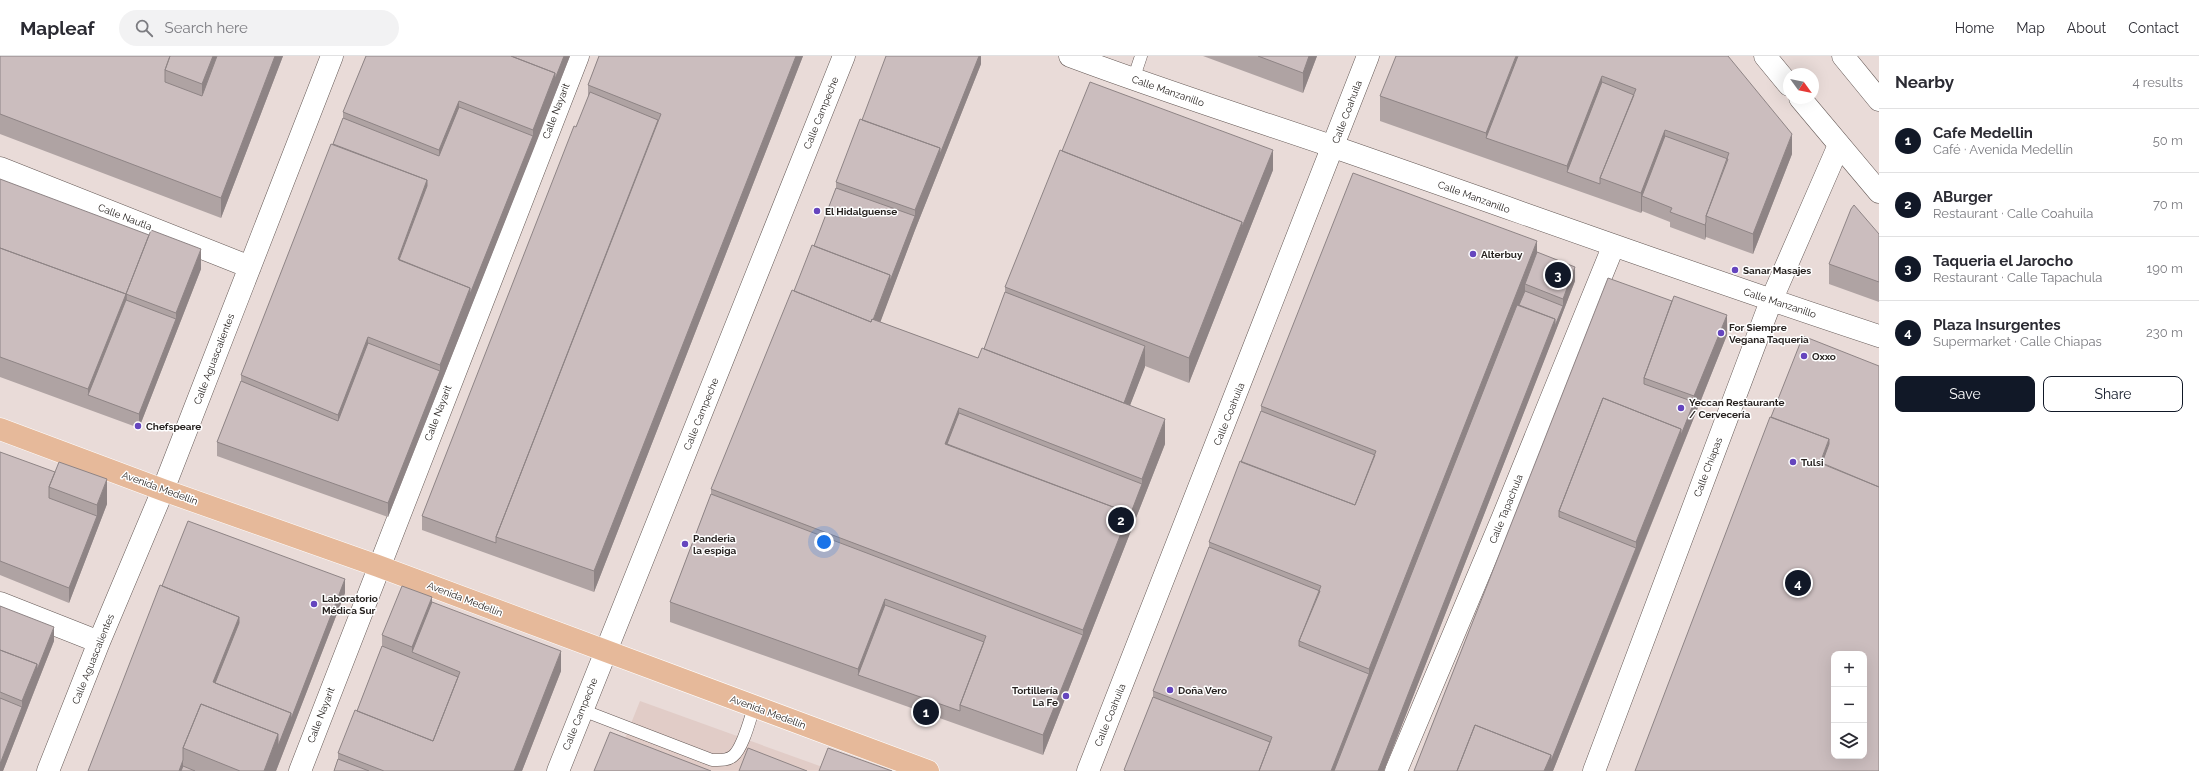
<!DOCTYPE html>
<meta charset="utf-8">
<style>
:root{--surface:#fff;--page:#f2f2f3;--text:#2b2b33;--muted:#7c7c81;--line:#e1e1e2;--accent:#111827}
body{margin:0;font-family:Raleway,sans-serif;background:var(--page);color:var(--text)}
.controls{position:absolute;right:12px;bottom:12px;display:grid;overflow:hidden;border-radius:8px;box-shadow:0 4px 16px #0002}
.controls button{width:36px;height:36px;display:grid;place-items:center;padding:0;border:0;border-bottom:1px solid var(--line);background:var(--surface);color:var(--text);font:20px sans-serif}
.compass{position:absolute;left:1783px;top:12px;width:36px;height:36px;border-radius:50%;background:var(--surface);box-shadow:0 4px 16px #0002;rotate:123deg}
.you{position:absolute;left:824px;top:486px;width:14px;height:14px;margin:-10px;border:3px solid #fff;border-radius:50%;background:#1a73e8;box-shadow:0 0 0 6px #1a73e833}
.badge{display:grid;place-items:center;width:26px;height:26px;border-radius:50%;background:var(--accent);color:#fff;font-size:13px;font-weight:700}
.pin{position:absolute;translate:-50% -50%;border:2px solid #fff;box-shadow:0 1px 4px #0006}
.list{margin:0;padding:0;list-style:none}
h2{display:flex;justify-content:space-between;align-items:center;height:52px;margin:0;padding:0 16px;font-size:17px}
h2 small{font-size:13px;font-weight:400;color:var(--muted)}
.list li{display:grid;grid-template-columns:26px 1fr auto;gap:12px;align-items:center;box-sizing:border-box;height:64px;padding:0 16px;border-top:1px solid var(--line)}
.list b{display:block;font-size:15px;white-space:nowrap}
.list p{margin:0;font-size:13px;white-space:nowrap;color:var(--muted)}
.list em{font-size:13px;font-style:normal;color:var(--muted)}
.actions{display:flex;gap:8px;padding:12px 16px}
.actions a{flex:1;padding:9px 0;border:1px solid var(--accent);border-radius:8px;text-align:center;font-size:14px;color:var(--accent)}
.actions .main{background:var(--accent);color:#fff}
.icon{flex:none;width:22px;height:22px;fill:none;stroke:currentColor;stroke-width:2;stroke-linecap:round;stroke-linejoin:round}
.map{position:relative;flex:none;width:1879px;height:715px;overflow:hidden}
header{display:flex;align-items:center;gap:24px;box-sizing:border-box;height:56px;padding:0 20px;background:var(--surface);border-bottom:1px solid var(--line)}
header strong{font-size:19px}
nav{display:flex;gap:22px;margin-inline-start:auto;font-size:14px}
.search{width:280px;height:36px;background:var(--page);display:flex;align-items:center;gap:10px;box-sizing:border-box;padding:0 14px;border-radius:22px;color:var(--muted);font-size:15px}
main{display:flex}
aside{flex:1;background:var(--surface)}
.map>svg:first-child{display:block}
.built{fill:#e1ccc7}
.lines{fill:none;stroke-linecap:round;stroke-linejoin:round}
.lane-casing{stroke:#645855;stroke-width:13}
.street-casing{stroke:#645855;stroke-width:23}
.secondary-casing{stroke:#645855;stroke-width:23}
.primary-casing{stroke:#fff;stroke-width:23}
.lane{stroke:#fff;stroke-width:12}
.street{stroke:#fff;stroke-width:22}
.secondary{stroke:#fff;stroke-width:22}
.primary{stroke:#e6b99a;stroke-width:22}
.wall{fill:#afa3a3}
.shaded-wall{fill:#8e8485}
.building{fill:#cbbdbe;stroke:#8e8485;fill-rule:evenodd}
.poi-dot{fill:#6545be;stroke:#fff;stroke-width:1.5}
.labels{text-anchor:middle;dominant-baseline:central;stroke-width:3;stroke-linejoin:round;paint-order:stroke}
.street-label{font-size:10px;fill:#282321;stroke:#fff}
.poi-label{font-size:10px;font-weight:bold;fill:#282321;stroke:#fff;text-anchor:start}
</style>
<header>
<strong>Mapleaf</strong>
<div class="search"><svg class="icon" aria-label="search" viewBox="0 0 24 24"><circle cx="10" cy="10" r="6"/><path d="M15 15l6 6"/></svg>Search here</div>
<nav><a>Home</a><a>Map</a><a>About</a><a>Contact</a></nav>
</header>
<main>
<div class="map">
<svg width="1879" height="715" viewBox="0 0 1879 715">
<rect width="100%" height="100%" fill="#e9dbd8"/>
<!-- built -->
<path class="built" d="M640 645 828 713 827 715H612Z"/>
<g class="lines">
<!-- lane casing -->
<g class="lane-casing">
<path id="lane" d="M1133 24 1141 0
M582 654 712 704C719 704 727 705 733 700 743 692 750 663 754 651"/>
</g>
<!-- street casing -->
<g class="street-casing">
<path id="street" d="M1070 0C1158 33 1246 61 1334 91 1516 154 1696 220 1879 280
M0 112 250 211
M0 547 99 586
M48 715 99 586 163 434 332 0
M300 715 578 0
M558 715 844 0
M1088 715 1368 0
M1396 715 1503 461 1613 191
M1594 715 1771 245 1839 89"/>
</g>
<!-- secondary casing -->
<g class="secondary-casing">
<path id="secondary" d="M1765 0 1789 29
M1843 0 1879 44
M1800 42 1879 136"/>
</g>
<!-- primary casing -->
<g class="primary-casing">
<path id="primary" d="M0 373 163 434 378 510 928 715"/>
</g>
<!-- lane -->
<use href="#lane" class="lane"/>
<!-- street -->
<use href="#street" class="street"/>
<!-- secondary -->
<use href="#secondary" class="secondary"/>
<!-- primary -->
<use href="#primary" class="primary"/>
</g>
<!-- wall -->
<path class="wall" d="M0 0H283L221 162 0 78Z
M366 0H570L388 461 217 400V386L241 325V319L343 62V56Z
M599 0H803L594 536 422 474V460L588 43V29Z
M981 0V8L915 174 880 266 978 302 984 293 1005 236V231L1062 95 1273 114 1189 327 1145 310 1130 349 1165 388 1043 699 670 566V546L711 438V433L794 235 814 190 836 132V126L862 64Z
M1203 0H1317L1303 37Z
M1728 0 1792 98 1753 198 1706 181V180L1705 184 1670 171V166L1642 155 1641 157 1380 65V40Z
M0 123 201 213 139 372 0 321Z
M1879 178V246L1829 228V208Z
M1537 196 1575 225 1384 715H1124L1153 641V635L1209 491V486L1241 406 1261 355V350Z
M1608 222 1727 279 1553 715H1414Z
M0 396 107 448 69 547 0 519Z
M162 530 345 537 276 715H88Z
M432 546 561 615 522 715H334L338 703V697L357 655 382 590V579Z
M0 550 54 585 3 715H0Z"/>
<!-- shaded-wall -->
<path class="shaded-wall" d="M213 0H225L202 60V28Z
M275 0H283L221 162V142Z
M564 0H570L533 95V74L555 17Z
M796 0H803L594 536V515Z
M979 0H981V8L915 174 871 291V270L890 219 915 160V154L940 92Z
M1309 0H1317L1303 37V17Z
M1516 0H1526L1486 82V77Z
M1602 20V40L1567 116V110Z
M459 45V66L439 114V94Z
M1665 74V94L1642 140V155L1641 157V137Z
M1792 78V98L1753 198V178Z
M533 80V95L388 461V447L440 315V309L470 232Z
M1273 94V114L1189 327V302L1242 166Z
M427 124V145L402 211 398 203Z
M1706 166V180L1705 184V169Z
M1537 185V210L1525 228V242L1339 715H1331L1369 618V613Z
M201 193V213L139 372V358L176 263V257Z
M1575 211V225L1555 277 1384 715H1378L1555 263 1563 250V243Z
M126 238V258L88 339V333Z
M1727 259V279L1636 506 1553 715H1544L1636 492V486L1681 373 1694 346V340Z
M368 281V302L338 379V359Z
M1145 290V311L1122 370V350Z
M959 352V378L952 395 945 388Z
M1165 363V388L1043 699V679L1083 579V574L1129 457 1142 428V423Z
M1829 383V409L1820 407Z
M107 423V448L69 547V532L97 460V449Z
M345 523V537L276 715H264L278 678 291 657Z
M432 541V567L412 596V591Z
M885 543V563L858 619V613Z
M239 561V581L218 634 213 626Z
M54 571V585L37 628V614Z
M561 595V615L522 715H514Z
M37 608V628L3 715H0V708L22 651V645Z
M183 704V715H179Z"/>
<!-- building -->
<path class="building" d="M0 0H170L165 14V26L202 40 217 0H275L221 142 0 58Z
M170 0H213L202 28 165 14Z
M366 0H511L555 17 533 74 459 45 439 94 343 56Z
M511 0H564L555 23V17Z
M599 0H796L594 515 496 481 661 58 588 29Z
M886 0H979L940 98V92L862 64Z
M1258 0H1309L1303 17Z
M1396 0H1516L1486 77 1380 40Z
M1518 0H1728L1792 78 1753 178 1706 160 1729 97 1696 85 1665 74 1641 137 1600 122 1636 33 1602 20 1567 110 1486 82Z
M1090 26 1273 94 1242 171V166L1062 95Z
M1602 26 1634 39 1600 122V128L1567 116Z
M590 36 658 64 496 481V487L422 460 574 70 576 71Z
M459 51 533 80 470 238V232L399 204 427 130V124L333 88 343 62 439 100Z
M860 63 940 92 915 154 836 126Z
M1665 80 1728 103 1706 160V166L1705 169 1670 156 1672 152 1642 140Z
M331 88 427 124 398 203 470 232 440 309 368 281 338 359 241 319Z
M1060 94 1242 166 1189 302 1005 231Z
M1353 117 1537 185 1369 613 1299 585 1321 530 1209 486 1240 405 1355 449 1376 395 1261 350Z
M0 123 149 179 126 238V244L176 263 139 358 88 339 126 244V238L0 192Z
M836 132 915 160 890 225V219L814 190Z
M1854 149 1879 178V226L1829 208 1851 153Z
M151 174 201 193 176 257 126 238Z
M812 189 890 219 873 264 872 263 871 266 794 235Z
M0 192 126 238 88 333 0 301Z
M1537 196 1575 211 1563 243 1525 228Z
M1608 222 1672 245 1644 322V328L1694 346 1681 379V373L1603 342 1559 455V461L1636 492 1551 705V699L1475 669 1457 715H1414Z
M792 234 871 266 872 263 978 302 982 292 1165 363 1142 423 959 352 945 388 1129 457 1083 574 711 433Z
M1525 235 1563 250 1555 270V263L1519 249Z
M1005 236 1145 290 1124 347 984 293Z
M1674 240 1727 259 1694 340 1644 322Z
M1517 249 1555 263 1378 715H1334Z
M1803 280 1879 310V431L1822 407 1829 388V383L1771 361Z
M368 287 440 315 388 447 217 386 241 325 338 365Z
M1603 342 1681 373 1636 486 1559 455Z
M1261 355 1375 399 1355 449 1241 406Z
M959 357 1142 428 1129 462V457L947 388Z
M1770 361 1829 383 1820 407 1879 431V715H1635ZM1834 598H1864V700H1834Z
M0 396 55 416 49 431V442L97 460 69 532 0 505Z
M59 406 107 423 97 449 49 431Z
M711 438 1083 579 1043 679 960 649 986 580 885 543 858 613 670 546Z
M188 465 345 523 291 663V657L215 627 239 567V561L162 530Z
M1209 491 1320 535 1299 585V590L1369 618 1331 715H1259L1272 681 1153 635Z
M160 529 239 561 213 626 291 657 278 690V678L201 648 183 692V704L179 715H88Z
M402 530 432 541 412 591 382 579Z
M432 546 561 595 514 715H384L338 697 355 654 433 685 460 616 412 596Z
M885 549 984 586 960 649V655L858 619Z
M0 550 54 571 37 614V608L0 594Z
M382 590 458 621 433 685 357 655Z
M0 594 37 608 22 645 0 636Z
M1153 641 1270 686 1259 715H1126L1124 714Z
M0 642 22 651 0 708Z
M201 648 278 678 264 715H240L183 692Z
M1475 669 1551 699 1544 715H1457Z
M610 676 711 715H594Z
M748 692 807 715H739Z
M828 692 892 715H819Z
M338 703 369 715H334Z
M183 710 195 715H181Z"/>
<!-- markers -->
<g class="poi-dot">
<circle cx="817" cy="155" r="4"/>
<circle cx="1473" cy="198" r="4"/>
<circle cx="1735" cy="214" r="4"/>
<circle cx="1721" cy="277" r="4"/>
<circle cx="1804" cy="300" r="4"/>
<circle cx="1681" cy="352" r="4"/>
<circle cx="138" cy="370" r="4"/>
<circle cx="1793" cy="406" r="4"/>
<circle cx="685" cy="488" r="4"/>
<circle cx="314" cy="548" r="4"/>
<circle cx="1170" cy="634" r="4"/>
<circle cx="1066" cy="640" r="4"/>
</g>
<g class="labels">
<!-- street labels -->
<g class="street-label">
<text transform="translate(1168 35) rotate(19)">Calle Manzanillo</text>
<text transform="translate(556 55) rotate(-69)">Calle Nayarit</text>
<text transform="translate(1347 56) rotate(-69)">Calle Coahuila</text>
<text transform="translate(821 57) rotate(-68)">Calle Campeche</text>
<text transform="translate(1474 141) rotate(20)">Calle Manzanillo</text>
<text transform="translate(125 161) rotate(21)">Calle Nautla</text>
<text transform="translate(1780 247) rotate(18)">Calle Manzanillo</text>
<text transform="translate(214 303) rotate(-69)">Calle Aguascalientes</text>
<text transform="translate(438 357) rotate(-69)">Calle Nayarit</text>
<text transform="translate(701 358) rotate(-68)">Calle Campeche</text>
<text transform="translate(1229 358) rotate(-68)">Calle Coahuila</text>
<text transform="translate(1708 411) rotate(-69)">Calle Chiapas</text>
<text transform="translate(160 432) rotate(20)">Avenida Medellín</text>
<text transform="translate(1506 453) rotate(-68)">Calle Tapachula</text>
<text transform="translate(465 543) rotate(21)">Avenida Medellín</text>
<text transform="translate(93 603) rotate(-68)">Calle Aguascalientes</text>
<text transform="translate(768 656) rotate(20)">Avenida Medellín</text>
<text transform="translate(580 658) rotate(-68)">Calle Campeche</text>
<text transform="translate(321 659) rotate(-69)">Calle Nayarit</text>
<text transform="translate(1110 659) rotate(-68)">Calle Coahuila</text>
</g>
<!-- poi labels -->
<g class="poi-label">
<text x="825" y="155">El Hidalguense</text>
<text x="1481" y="198">Alterbuy</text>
<text x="1743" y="214">Sanar Masajes</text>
<text x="1729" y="271">For Siempre<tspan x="1729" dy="12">Vegana Taqueria</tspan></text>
<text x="1812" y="300">Oxxo</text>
<text x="1689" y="346">Yeccan Restaurante<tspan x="1689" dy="12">/ Cervecería</tspan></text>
<text x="146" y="370">Chefspeare</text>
<text x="1801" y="406">Tulsi</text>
<text x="693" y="482">Panderia<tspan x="693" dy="12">la espiga</tspan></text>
<text x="322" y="542">Laboratorio<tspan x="322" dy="12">Médica Sur</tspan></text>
<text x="1058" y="634" text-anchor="end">Tortillería<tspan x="1058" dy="12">La Fe</tspan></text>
<text x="1178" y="634">Doña Vero</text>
</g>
</g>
</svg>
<div class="controls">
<button>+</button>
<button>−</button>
<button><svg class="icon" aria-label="layers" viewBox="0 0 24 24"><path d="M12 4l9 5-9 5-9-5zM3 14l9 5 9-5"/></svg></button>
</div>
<svg class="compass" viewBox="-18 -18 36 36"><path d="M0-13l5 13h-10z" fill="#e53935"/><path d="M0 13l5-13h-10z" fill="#7c7c81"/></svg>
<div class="you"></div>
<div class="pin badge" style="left:926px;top:656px">1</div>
<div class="pin badge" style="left:1121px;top:464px">2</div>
<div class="pin badge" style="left:1558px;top:219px">3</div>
<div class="pin badge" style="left:1798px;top:527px">4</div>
</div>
<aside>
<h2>Nearby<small>4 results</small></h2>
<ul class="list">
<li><span class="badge">1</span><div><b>Cafe Medellin</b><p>Café · Avenida Medellín</p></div><em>50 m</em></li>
<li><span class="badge">2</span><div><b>ABurger</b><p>Restaurant · Calle Coahuila</p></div><em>70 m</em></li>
<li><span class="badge">3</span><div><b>Taqueria el Jarocho</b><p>Restaurant · Calle Tapachula</p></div><em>190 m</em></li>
<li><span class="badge">4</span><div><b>Plaza Insurgentes</b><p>Supermarket · Calle Chiapas</p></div><em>230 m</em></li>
</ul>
<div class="actions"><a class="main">Save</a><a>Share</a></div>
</aside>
</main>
